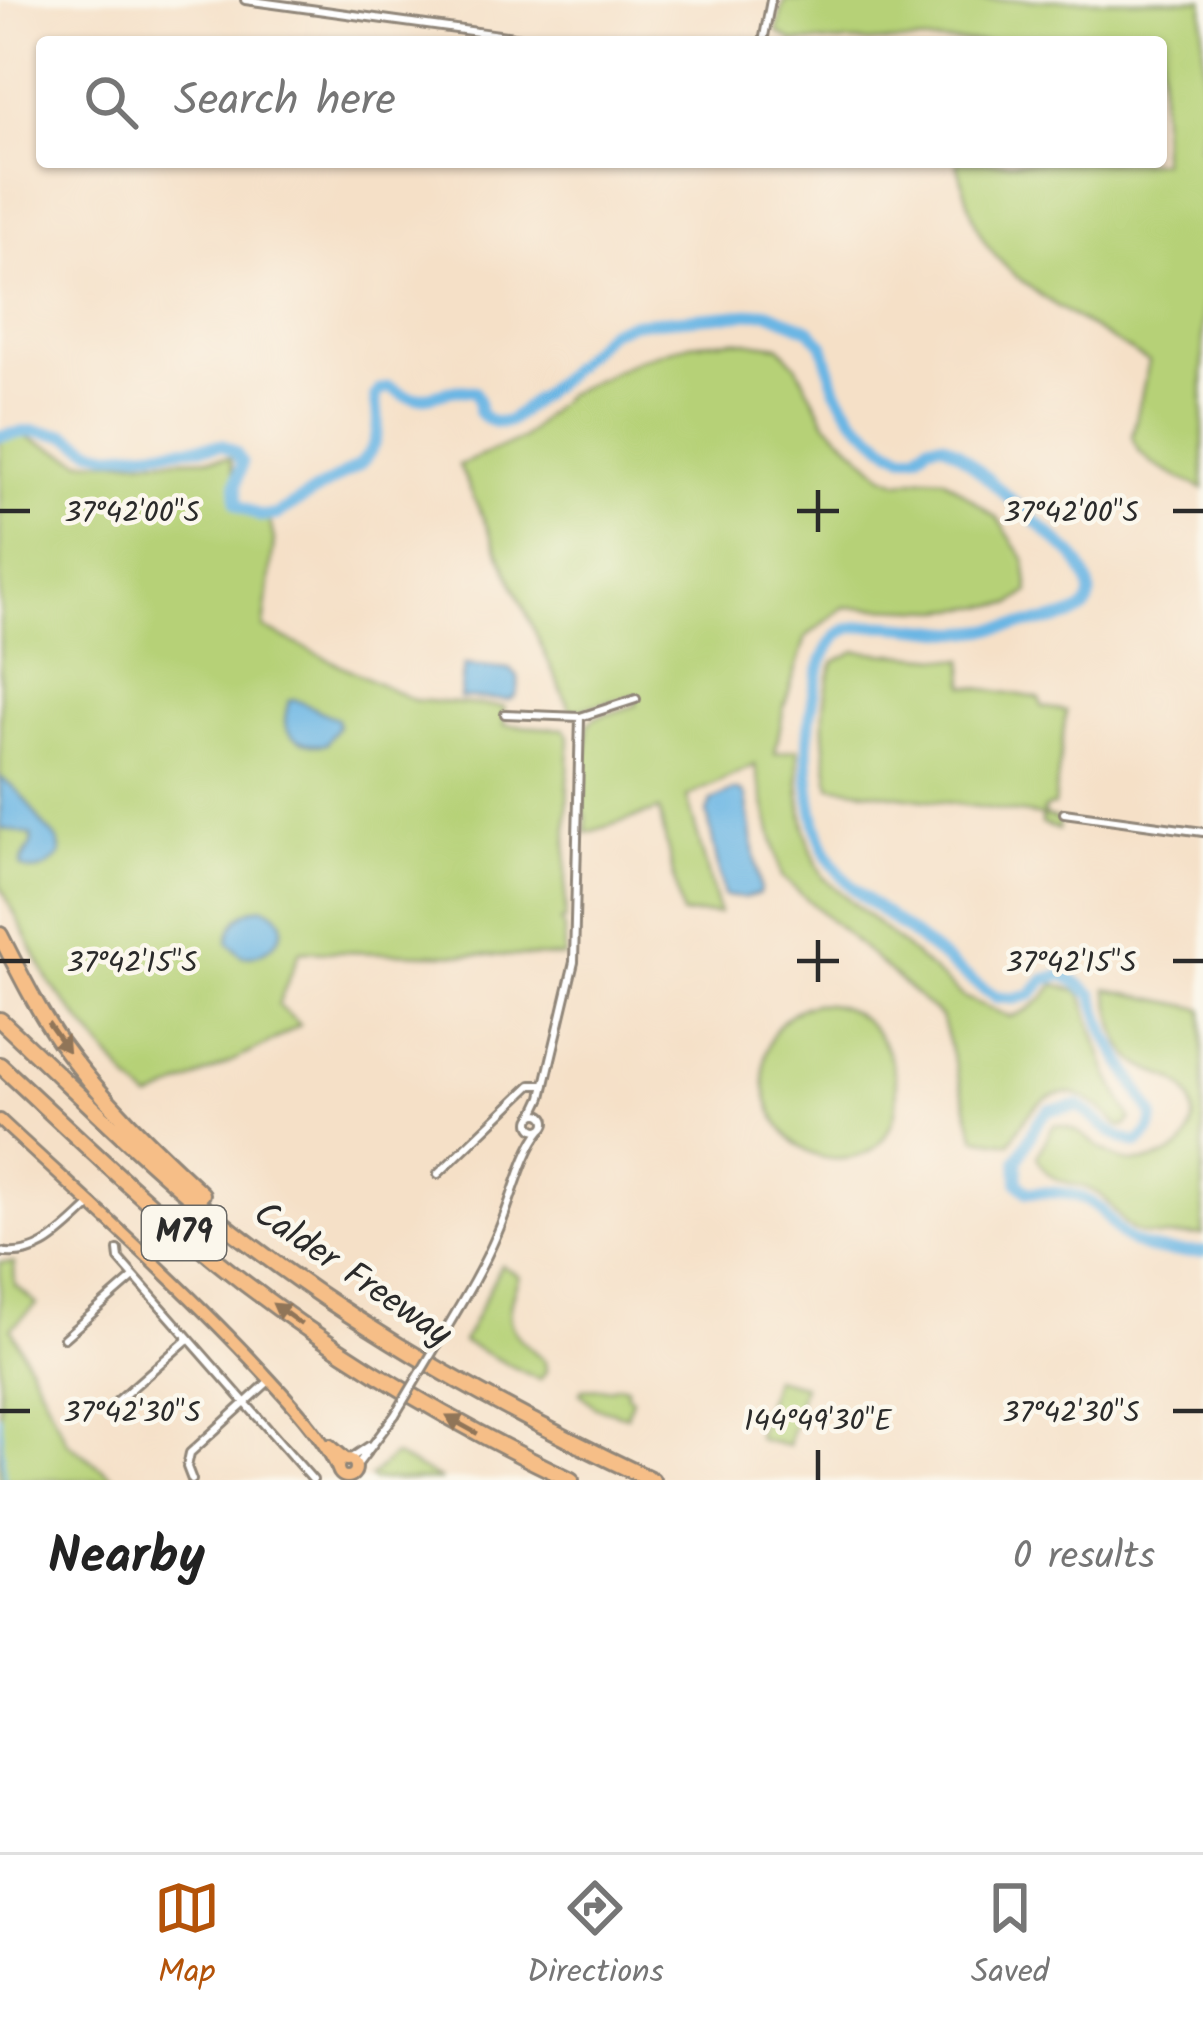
<!DOCTYPE html>
<meta charset="utf-8">
<style>
:root{--surface:#fff;--page:#f2f2f2;--text:#222;--muted:#767676;--line:#e0e0e0;--accent:#b45309}
body{margin:0;font-family:Kalam,sans-serif;background:var(--page);color:var(--text)}
.list{margin:0;padding:0;list-style:none}
h2{display:flex;justify-content:space-between;align-items:center;height:156px;margin:0;padding:0 48px;font-size:51px}
h2 small{font-size:39px;font-weight:400;color:var(--muted)}
.icon{flex:none;width:66px;height:66px;fill:none;stroke:currentColor;stroke-width:2;stroke-linecap:round;stroke-linejoin:round}
.map{position:relative;flex:none;width:1203px;height:1480px;overflow:hidden}
.search{position:absolute;background:var(--surface);box-shadow:0 3px 9px #0004;left:36px;right:36px;top:36px;height:132px;display:flex;align-items:center;gap:30px;box-sizing:border-box;padding:0 42px;border-radius:12px;color:var(--muted);font-size:45px}
.sheet{height:372px;background:var(--surface)}
nav{display:flex;justify-content:space-around;align-items:center;box-sizing:border-box;height:168px;border-top:3px solid var(--line);background:var(--surface);font-size:33px;color:var(--muted)}
nav a{display:grid;justify-items:center;gap:6px}
nav .on{color:var(--accent)}
.map>svg:first-child{display:block}
.green{fill:#b6d177;stroke:#707e51;stroke-width:3}
.water{fill:#6bb6e4;stroke:#4b7088;stroke-width:3}
.lines{fill:none;stroke-linecap:round;stroke-linejoin:round}
.stream{stroke:#6bb6e4;stroke-width:3}
.river{stroke:#6bb6e4;stroke-width:12}
.street-casing{stroke:#908679;stroke-width:12}
.primary-casing{stroke:#908679;stroke-width:16}
.highway-casing{stroke:#908679;stroke-width:20}
.street{stroke:#fff;stroke-width:6}
.primary{stroke:#f6be87;stroke-width:10}
.highway{stroke:#f6be87;stroke-width:14}
.street-bridge-casing{stroke:#908679;stroke-width:12;stroke-linecap:butt}
.street-bridge{stroke:#fff;stroke-width:6}
.oneway{fill:#907459}
.ticks{fill:none;stroke:#2b2b2b;stroke-width:4.5}
.labels{text-anchor:middle;dominant-baseline:central;stroke-width:9;stroke-linejoin:round;paint-order:stroke}
.shield{fill:#fbf7ec;stroke:#696865;stroke-width:3}
.shield-label{font-size:33px;font-weight:bold;fill:#2b2b2b}
.street-label{font-size:36px;fill:#2b2b2b;stroke:#fbf7ec}
.ticks-label{font-size:30px;text-anchor:middle;fill:#2b2b2b;stroke:#fbf7ec;stroke-width:9;stroke-linejoin:round;paint-order:stroke}
</style>
<div class="map">
<svg width="1203" height="1480" viewBox="0 0 1203 1480">
<rect width="100%" height="100%" fill="#fbf7ec"/>
<filter id="ink" filterUnits="userSpaceOnUse"><feTurbulence type="fractalNoise" baseFrequency=".00833" numOctaves="2"/><feDisplacementMap in="SourceGraphic" scale="24" xChannelSelector="R" yChannelSelector="G"/><feConvolveMatrix kernelMatrix="1 2 1 2 8 2 1 2 1" color-interpolation-filters="sRGB"/></filter>
<filter id="wash" filterUnits="userSpaceOnUse"><feTurbulence type="fractalNoise" baseFrequency=".004" numOctaves="4" result="noise"/><feDisplacementMap in="SourceGraphic" scale="48" xChannelSelector="R" yChannelSelector="G"/><feGaussianBlur stdDeviation="2.7" result="paint"/><feColorMatrix in="noise" values="0 0 0 0 0 0 0 0 0 0 0 0 0 0 0 0 0 1.4 0 .05"/><feComposite in="paint" operator="in"/></filter>
<g filter="url(#wash)">
<rect width="100%" height="100%" fill="#f5e0c7"/>
<!-- green -->
<path class="green" d="M784 0H1203V130L1199 146 1203 147V489C1178 476 1141 466 1132 437L1149 362C1100 331 1005 285 980 233 970 212 963 185 957 162H1161V42H794L777 32Z
M733 340 779 346 796 365 826 422 883 475 900 482 924 477 944 478 998 519 1025 560 1029 592 1012 604 942 610 844 607 806 637 784 707 775 754 798 749C798 793 802 840 824 878L963 997 1010 1017C1028 1012 1045 999 1054 984L1078 991 1082 995 1108 1074 1131 1119 1126 1126H1119C1073 1076 1040 1085 1010 1143L976 1138 941 1017 782 877 755 765 687 797 719 913 682 915 659 810 586 833V815L583 810 588 724 595 718 637 705 635 695 571 711 459 465 522 439 565 395 640 359 690 344Z
M22 435 82 461 230 458 244 513 262 521 269 517 274 540 264 628 413 700 504 707V725L564 729 569 736 565 920 561 921 564 930V957L300 951 278 1005 300 1025 264 1046 150 1100 130 1082 50 983 0 885V438Z
M856 651 964 660 965 686 1039 698 1042 707 1066 711 1054 806 1047 807 1043 811 1046 817 1059 820 1058 830 1042 824V816L830 786C824 743 818 705 834 662Z
M1107 989 1203 1009V1235C1183 1235 1153 1240 1134 1231 1120 1223 1113 1205 1100 1195 1075 1177 1051 1191 1037 1156L1054 1125C1087 1125 1102 1162 1135 1162 1151 1162 1175 1156 1185 1142 1197 1125 1197 1098 1179 1084 1162 1070 1141 1074 1125 1050 1114 1035 1112 1008 1107 989Z
M814 1004C905 997 930 1155 842 1159 760 1164 730 1024 814 1004Z
M0 1262 14 1263 15 1285 37 1304 11 1328 67 1442 117 1480H0Z
M501 1265 519 1276C501 1325 508 1329 545 1361L546 1371 540 1380 463 1342Z
M773 1378 803 1385 788 1446 758 1439 757 1436Z
M618 1385 627 1387V1395L632 1398 627 1416 595 1407 580 1393 582 1389 610 1388Z
M394 1455 441 1480H373L370 1477Z"/>
<!-- water -->
<path class="water" d="M464 665 510 669 518 677C519 687 519 698 508 700L460 698Z
M294 699 337 719 338 726 326 744C315 747 295 742 288 731 282 723 287 709 289 700Z
M0 777C19 789 29 804 41 822 51 835 61 837 60 855 49 867 35 877 21 866 21 854 35 848 31 835L0 828Z
M733 790 742 792 746 797 760 889 759 894 743 898 724 896 707 812 711 801Z
M263 907C303 920 273 958 242 956L228 942C230 923 244 909 263 907Z"/>
<g class="lines">
<!-- stream -->
<path class="stream" d="M0 1415 5 1480"/>
<!-- river -->
<path class="river" d="M0 436 31 431 66 435 93 450 112 454 222 445 235 452 242 463 236 485 237 504 259 516 276 515 359 465C380 445 380 424 375 397L380 390 389 387C396 390 402 395 409 397 431 402 447 385 475 392L479 402V412C488 422 497 425 509 421L558 381 609 331 633 323 768 312 810 330 823 345 836 390 853 417 884 445 904 456 918 454 928 444 943 443 957 451 1073 555C1117 617 1068 618 1019 625 998 628 976 633 955 632 928 631 857 616 838 635 818 657 816 684 811 712 804 755 808 827 833 864 853 894 887 914 915 936 942 957 967 979 996 997L1014 999 1030 995 1045 979 1063 975 1075 981 1093 995 1106 1035 1153 1115C1153 1129 1149 1134 1138 1143 1112 1139 1099 1120 1078 1106L1049 1110 1037 1123 1017 1161 1018 1182 1027 1192C1057 1192 1086 1190 1107 1217 1115 1227 1122 1238 1135 1243 1156 1253 1180 1252 1203 1252"/>
</g>
</g>
<g filter="url(#ink)">
<g class="lines">
<!-- street casing -->
<g class="street-casing">
<path id="street" d="M245 0 550 42
M763 42 771 0
M505 714 580 717 636 699
M1064 813 1203 832
M530 1122a8 8 0 1 1 16 0a8 8 0 1 1-16 0Z
M533 1116 542 1097 574 962 580 717
M438 1174 531 1085H545
M118 1250 119 1259 313 1480
M0 1252C39 1260 64 1229 91 1205
M64 1338 134 1277
M438 1343C459 1307 481 1272 497 1234 511 1204 522 1152 542 1129
M106 1411 188 1339
M348 1460 369 1446
M355 1468 395 1415
M192 1480 187 1467 190 1453 268 1382"/>
</g>
<!-- primary casing -->
<g class="primary-casing">
<path id="primary" d="M0 1120C88 1202 179 1282 261 1370 286 1397 325 1438 339 1472
M330 1445 347 1460
M338 1468a9 9 0 1 1 18 0a9 9 0 1 1-18 0Z"/>
</g>
<!-- highway casing -->
<g class="highway-casing">
<path id="highway" d="M0 935C19 972 37 1009 60 1042 100 1098 152 1148 202 1194
M0 1020C80 1094 157 1174 244 1240 371 1337 507 1412 652 1480
M0 1065C72 1132 143 1201 219 1263 327 1350 446 1420 571 1480"/>
</g>
<!-- street -->
<use href="#street" class="street"/>
<!-- primary -->
<use href="#primary" class="primary"/>
<!-- highway -->
<use href="#highway" class="highway"/>
<!-- street-bridge casing -->
<g class="street-bridge-casing">
<path id="street-bridge" d="M395 1415 438 1343"/>
</g>
<!-- street-bridge -->
<use href="#street-bridge" class="street-bridge"/>
</g>
<!-- one-way arrows -->
<defs><path id="oneway-solid" d="M-6-.8H1V-3.2L6.5 0L1 3.2V.8H-6Z" transform="scale(3)"/></defs>
<g class="oneway">
<use href="#oneway-solid" transform="translate(58 1037) rotate(55)"/>
<use href="#oneway-solid" transform="translate(287 1314) rotate(-144)"/>
<use href="#oneway-solid" transform="translate(462 1425) rotate(-151)"/>
</g>
</g>
<!-- ticks -->
<path class="ticks" d="M818 490V532M0 511H30M797 511H839M1173 511H1203M818 940V982M0 961H30M797 961H839M1173 961H1203M0 1411H30M1173 1411H1203M818 1450V1480"/>
<g class="labels">
<!-- shield labels -->
<rect class="shield" x="142" y="1206" width="84" height="54" rx="9"/>
<g class="shield-label">
<text x="184" y="1233">M79</text>
</g>
<!-- street labels -->
<g class="street-label">
<text transform="translate(352 1275) rotate(34)">Calder Freeway</text>
</g>
</g>
<g class="ticks-label">
<text x="132" y="522">37°42'00"S</text>
<text x="1071" y="522">37°42'00"S</text>
<text x="132" y="972">37°42'15"S</text>
<text x="1071" y="972">37°42'15"S</text>
<text x="132" y="1422">37°42'30"S</text>
<text x="1071" y="1422">37°42'30"S</text>
<text x="818" y="1430">144°49'30"E</text>
</g>
</svg>
<div class="search"><svg class="icon" aria-label="search" viewBox="0 0 24 24"><circle cx="10" cy="10" r="6"/><path d="M15 15l6 6"/></svg>Search here</div>
</div>
<section class="sheet">
<h2>Nearby<small>0 results</small></h2>
<ul class="list">
</ul>
</section>
<nav>
<a class="on"><svg class="icon" aria-label="map" viewBox="0 0 24 24"><path d="M3 6l6-2 6 2 6-2v14l-6 2-6-2-6 2zM9 4v14M15 6v14"/></svg>Map</a>
<a><svg class="icon" aria-label="directions" viewBox="0 0 24 24"><path d="M12 3l9 9-9 9-9-9zM9 14v-3h6M13 9l2 2-2 2"/></svg>Directions</a>
<a><svg class="icon" aria-label="saved" viewBox="0 0 24 24"><path d="M7 4h10v16l-5-4-5 4z"/></svg>Saved</a>
</nav>
